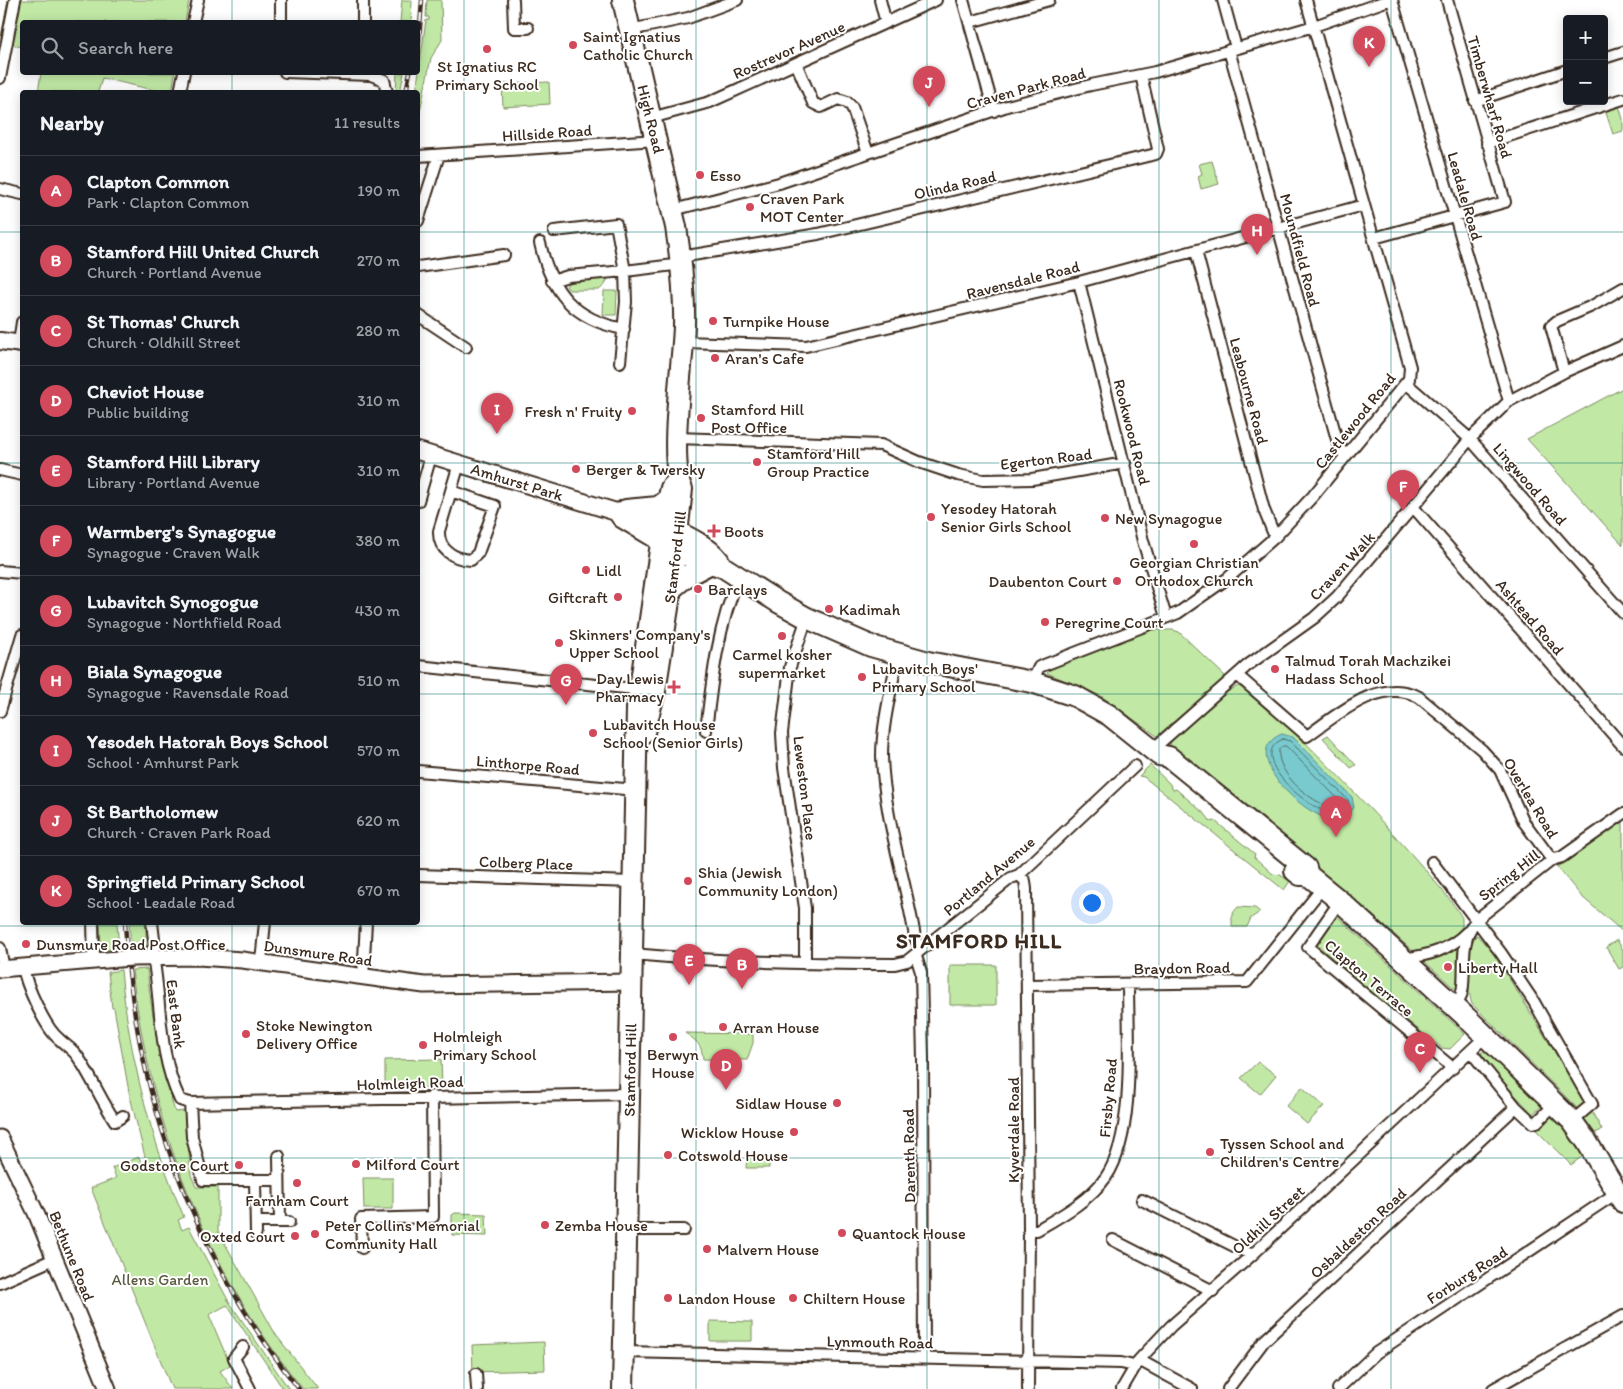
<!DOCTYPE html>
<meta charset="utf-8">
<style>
:root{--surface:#171b24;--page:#242831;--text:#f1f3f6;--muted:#9ea1a6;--line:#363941;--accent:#d1495b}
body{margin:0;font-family:Itim,sans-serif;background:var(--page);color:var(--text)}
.controls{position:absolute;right:15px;top:15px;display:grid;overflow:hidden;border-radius:5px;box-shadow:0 2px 12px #0003}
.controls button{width:45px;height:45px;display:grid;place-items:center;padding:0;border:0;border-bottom:1px solid var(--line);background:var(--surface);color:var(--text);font:25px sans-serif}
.you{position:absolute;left:1091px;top:902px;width:18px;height:18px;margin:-12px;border:4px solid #fff;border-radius:50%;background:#1a73e8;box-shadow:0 0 0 8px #1a73e833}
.badge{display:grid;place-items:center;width:32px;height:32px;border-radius:50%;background:var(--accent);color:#fff;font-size:16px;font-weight:700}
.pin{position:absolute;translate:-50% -41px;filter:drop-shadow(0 1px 2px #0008)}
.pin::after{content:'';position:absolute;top:26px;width:18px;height:15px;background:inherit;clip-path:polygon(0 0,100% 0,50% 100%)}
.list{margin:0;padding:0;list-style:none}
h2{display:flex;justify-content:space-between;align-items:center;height:65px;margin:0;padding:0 20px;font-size:21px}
h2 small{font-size:16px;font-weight:400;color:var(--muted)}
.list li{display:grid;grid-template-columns:32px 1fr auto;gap:15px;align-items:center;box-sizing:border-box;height:70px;padding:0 20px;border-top:1px solid var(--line)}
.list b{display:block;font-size:19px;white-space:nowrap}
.list p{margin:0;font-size:16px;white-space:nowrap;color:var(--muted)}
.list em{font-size:16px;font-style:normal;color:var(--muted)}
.icon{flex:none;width:28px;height:28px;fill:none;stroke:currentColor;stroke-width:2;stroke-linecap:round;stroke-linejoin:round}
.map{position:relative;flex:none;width:1623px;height:1389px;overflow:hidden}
.search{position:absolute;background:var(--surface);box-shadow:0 2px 12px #0003;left:20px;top:20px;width:400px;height:55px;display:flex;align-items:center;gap:12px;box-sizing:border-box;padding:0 18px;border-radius:5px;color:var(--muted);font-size:19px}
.panel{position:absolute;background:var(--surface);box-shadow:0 2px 12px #0003;left:20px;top:90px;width:400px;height:835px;border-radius:5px}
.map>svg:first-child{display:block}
.green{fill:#c1e9a5;stroke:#7e8a62}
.water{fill:#78cacf;stroke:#608a88}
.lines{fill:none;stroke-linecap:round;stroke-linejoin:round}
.shore{stroke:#536a65;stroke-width:1}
.street-casing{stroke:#3b2a1e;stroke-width:14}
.secondary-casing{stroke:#3b2a1e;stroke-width:19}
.primary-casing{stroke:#3b2a1e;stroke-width:20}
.highway-casing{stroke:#3b2a1e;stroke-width:24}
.street{stroke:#fff;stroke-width:10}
.secondary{stroke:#fff;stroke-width:15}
.primary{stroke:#fff;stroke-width:16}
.highway{stroke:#fff;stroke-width:20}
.rail-casing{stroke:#3b2a1e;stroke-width:4.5}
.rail{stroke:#fff;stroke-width:2.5;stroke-dasharray:8;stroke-linecap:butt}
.secondary-bridge-casing{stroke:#3b2a1e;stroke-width:19;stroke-linecap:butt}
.secondary-bridge{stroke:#fff;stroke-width:15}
.grid{fill:none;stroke:#0f766e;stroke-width:1;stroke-opacity:0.55}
.poi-dot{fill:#d1495b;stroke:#fff;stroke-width:2}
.labels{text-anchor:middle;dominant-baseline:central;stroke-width:4;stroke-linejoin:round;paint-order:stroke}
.poi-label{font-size:16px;fill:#3b2a1e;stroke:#fff;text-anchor:start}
.street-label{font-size:16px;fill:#3b2a1e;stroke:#fff}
.park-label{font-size:16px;fill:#5c5a40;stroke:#fff}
.district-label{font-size:21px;font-weight:bold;letter-spacing:1px;fill:#3b2a1e;stroke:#fff}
</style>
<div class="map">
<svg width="1623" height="1389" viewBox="0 0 1623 1389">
<rect width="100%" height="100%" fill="#fff"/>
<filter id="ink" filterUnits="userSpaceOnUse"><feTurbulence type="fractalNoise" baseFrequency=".02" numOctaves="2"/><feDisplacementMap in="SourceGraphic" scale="10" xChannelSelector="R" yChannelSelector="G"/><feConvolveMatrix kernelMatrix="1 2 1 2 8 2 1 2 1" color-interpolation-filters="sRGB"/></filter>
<g filter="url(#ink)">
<!-- green -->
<path class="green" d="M8 0H189L185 22H22V47L0 42Z
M402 0H412L411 22H400Z
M427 0H441L442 40 431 58 418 121 416 92 426 20H429V17H426Z
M41 73V72L175 73 172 92H162L102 78 98 92H38Z
M397 73H404L400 92H396Z
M549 82 550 104 503 107 502 84Z
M1619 106 1623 119V131L1613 134 1605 110Z
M1212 161 1219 184 1201 189 1198 176 1202 174 1199 164Z
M608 278 605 285 599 290H569L566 286 571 281Z
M604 291H617L616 315H603Z
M1623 388V545L1527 439Z
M1151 630H1173L1179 632 1226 677 1157 736 1101 696 1047 673 1051 668Z
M1238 686C1266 694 1448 887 1462 918V927C1454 941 1430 954 1414 952L1353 898 1169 748 1172 738 1225 693Z
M1328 735 1356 765 1351 768 1323 738Z
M1150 765 1169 783 1173 790 1176 789 1206 815 1211 822 1215 821 1255 854 1254 857 1273 874 1280 875 1290 881 1284 890 1144 777 1139 776Z
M1623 820V932L1581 896 1557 867Z
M1238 907 1255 908 1260 912 1251 918 1247 927H1232V914Z
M1337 916 1465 1034 1450 1049 1442 1048 1382 1001 1317 945Z
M100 923H117L119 949 101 950Z
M129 923H146V946L131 948Z
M1477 935 1494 954 1585 1101 1578 1109 1472 1004C1467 993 1466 940 1477 935Z
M1617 940 1623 950V967L1619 969 1606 947Z
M1458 946 1457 987 1456 990 1423 960 1448 952Z
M950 965H996V1005H950Z
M147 969C152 1018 161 1065 175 1112L185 1111 191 1175 196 1187H218V1231L276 1335 318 1389H303C205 1269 150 1122 132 970Z
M121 970C129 1056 150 1138 184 1217L178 1220 182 1230 189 1227 228 1300 289 1389H283L227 1305 209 1315 230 1365 220 1371 233 1389H172L91 1188 116 1178 112 1168 139 1157 143 1167 147 1165 129 1092 114 1008H112L108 972Z
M685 1033 753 1034V1043L747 1060 703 1059C702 1045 697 1041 685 1033Z
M1486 1049 1544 1104 1533 1114 1498 1077 1481 1053Z
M441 1059 442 1087 389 1088V1084H385V1060Z
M1258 1062 1276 1075 1260 1094 1241 1078Z
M1302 1087 1324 1106 1307 1124 1286 1106Z
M1554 1112 1584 1155 1571 1165 1536 1130Z
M1592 1112 1602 1130 1593 1134 1583 1119Z
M747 1155 769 1156V1168H746Z
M363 1178H393V1209H364Z
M455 1213 486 1214 487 1236 452 1235V1215Z
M710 1321 752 1322V1341H710Z
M544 1342 545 1370 473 1372 472 1345Z"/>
<!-- water -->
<path class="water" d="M1282 734 1293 737 1352 797 1354 807C1351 812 1346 819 1340 820 1311 825 1233 753 1282 734Z"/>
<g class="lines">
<!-- shore -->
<path class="shore" d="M1283 739 1290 741 1348 800 1349 806C1347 809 1344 813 1341 814 1322 822 1240 757 1283 739Z
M1283 746H1286L1341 802 1339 808C1317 809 1275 774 1279 750Z"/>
<!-- street casing -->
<g class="street-casing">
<path id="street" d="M513 0 514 28H528
M880 0 886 23
M963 0 994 111
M1223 0 1236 48
M1392 0 1509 401
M193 22 198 0
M281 22V0
M363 22V0
M970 22 1049 0
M630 30 688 18 737 0
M1229 50 1339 447 1345 456
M1604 58 1623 52
M796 63 813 103 821 107 838 99 847 102 852 107 868 153
M285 72 371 75 384 80 387 92
M0 78 15 0
M180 92 184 72
M1475 101 1567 70
M651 118 710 102 936 0
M1487 143 1623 99
M418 156 657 140
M0 189 22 194
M673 210 779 183 1007 106 1091 85 1155 72 1314 26 1389 0
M418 221 439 155
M554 231 616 224 625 271 682 264
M1374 238 1505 202 1447 0
M540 243C551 292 574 320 624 329
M1196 251 1264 510 1275 537
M681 257 818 234 1156 154 1158 149 1141 75
M418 267 504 255
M552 281 568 276 625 271 626 302 620 362
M1079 282 1143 541 1166 617
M418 315 466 347
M683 342 806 346 1079 282 1364 205
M19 343 22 322
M1564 372 1551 326 1557 321 1592 306 1623 288
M1406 383 1470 439 1623 613
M677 438 881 445 919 462 958 475 983 480 1032 479 1125 463
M0 470 22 475
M451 491 495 506 478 553 471 560C454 559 438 550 439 531L459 464
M418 501 431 456
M1414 508 1623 746
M0 571 22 573
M898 654C892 687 882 723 882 756 884 817 905 877 915 937L921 950
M418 666 644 690
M1237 675 1307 736C1337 715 1380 676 1419 697L1482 750 1500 770 1524 822 1552 860
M1032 682 1039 667 1178 613 1228 578 1275 537 1313 496 1409 379 1410 367 1306 0
M0 711 22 635
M706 731C712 679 718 625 739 577
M1153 749 1248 665 1314 618 1337 597 1470 439 1509 401 1564 372 1623 346
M418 771 636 790
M1432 862 1501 953 1534 1002 1592 1104 1572 1121
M418 875 633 882
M1019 875 1025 881 1026 889 1029 1230 1028 1389
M1340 901 1308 947 1453 1068
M93 922 94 962
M152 922 155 948 152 950C162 1001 157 1052 180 1100L190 1103 630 1094
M0 948 4 969
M632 954C720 962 807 964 895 964L907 961 1011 878 1019 875 1135 766
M916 956 921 972 923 1059 924 1358
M1403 959C1429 955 1448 951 1467 932
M261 962 265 922
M805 964V908L784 768 782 733 790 667 807 618
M23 967C26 985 45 1028 59 1039 66 1046 72 1048 78 1057 92 1078 101 1100 115 1121L123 1116
M363 977 366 922
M1027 985 1247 982 1323 887
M1455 1007C1473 985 1453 950 1476 920L1552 860 1562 857 1623 814
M1471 1052 1516 1107 1533 1123 1537 1122 1555 1104
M190 1103 192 1137 203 1180H279
M279 1156 280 1222
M255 1180 256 1233
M1142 1200 1252 1255
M256 1222H289
M627 1230H684
M1029 1230H1037C1061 1216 1090 1200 1106 1177 1136 1133 1128 1036 1128 984
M1113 1240 1213 1291
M362 1248 361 1219 433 1217 432 1096
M0 1283 54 1259
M243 1347 234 1358 250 1389
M624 1352 1121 1363 1134 1366
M1139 1360 1192 1389
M476 1374 477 1389
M1122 1389 1139 1360 1171 1326 1252 1255 1485 1037
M1228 1389 1264 1341 1516 1107
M1338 1389 1376 1353 1618 1192
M1493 1389 1623 1316"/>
</g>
<!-- secondary casing -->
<g class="secondary-casing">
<path id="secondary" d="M132 958 198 957 242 960 424 985 632 982
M0 969 118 959
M0 1138 36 1213 108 1389"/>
</g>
<!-- primary casing -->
<g class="primary-casing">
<path id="primary" d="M0 341 22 344
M418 451 616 512 626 510 664 526
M616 512 621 519 661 543"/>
</g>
<!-- highway casing -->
<g class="highway-casing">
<path id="highway" d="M623 0 676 227C681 260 685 292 684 326 683 362 668 462 682 489L671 589 655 691 644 732
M626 510 658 507 668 500
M668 528C686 536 708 546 719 561
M666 545 691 557 723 567 778 602 807 618 871 646 928 662 1032 682 1075 696 1109 715 1159 755 1169 757 1306 868 1308 875
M671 589 688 575 711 563
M1295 871 1300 875H1308L1340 901 1466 1017 1545 1094 1572 1121 1587 1142 1623 1202
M623 1389 637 709 666 509 671 488 678 480"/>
</g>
<!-- street -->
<use href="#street" class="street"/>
<!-- secondary -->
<use href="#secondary" class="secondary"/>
<!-- primary -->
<use href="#primary" class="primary"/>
<!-- highway -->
<use href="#highway" class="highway"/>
<!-- rail casing -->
<g class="rail-casing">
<path id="rail" d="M418 53 422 0
M406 92 410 72
M125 922C134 1093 193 1255 299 1389"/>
</g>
<!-- rail -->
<use href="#rail" class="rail"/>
<!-- secondary-bridge casing -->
<g class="secondary-bridge-casing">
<path id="secondary-bridge" d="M118 959 132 958"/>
</g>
<!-- secondary-bridge -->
<use href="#secondary-bridge" class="secondary-bridge"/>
</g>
</g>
<!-- grid -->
<path class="grid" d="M232 0V22M464 0V1389M696 0V1389M927 0V1389M1159 0V1389M1391 0V1389M232 72V92M0 232H22M418 232H1623M0 463H22M418 463H1623M0 694H22M418 694H1623M232 922V1389M0 926H1623M0 1158H1623"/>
<!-- markers -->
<g class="poi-dot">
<circle cx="573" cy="45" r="5"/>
<circle cx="487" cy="49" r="5"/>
<circle cx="700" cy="175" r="5"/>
<circle cx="750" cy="207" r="5"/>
<circle cx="713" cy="321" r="5"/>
<circle cx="715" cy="358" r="5"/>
<circle cx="632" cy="411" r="5"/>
<circle cx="701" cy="418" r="5"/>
<circle cx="757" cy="462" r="5"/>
<circle cx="576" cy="469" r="5"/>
<circle cx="931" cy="517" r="5"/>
<circle cx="1105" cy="518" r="5"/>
<path d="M711.5 523.5h5v5h5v5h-5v5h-5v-5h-5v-5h5z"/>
<circle cx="1194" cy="544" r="5"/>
<circle cx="586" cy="570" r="5"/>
<circle cx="1117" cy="581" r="5"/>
<circle cx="698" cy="589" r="5"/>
<circle cx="618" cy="597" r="5"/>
<circle cx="829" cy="609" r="5"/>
<circle cx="1045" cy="622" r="5"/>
<circle cx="782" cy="636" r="5"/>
<circle cx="559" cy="643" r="5"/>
<circle cx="1275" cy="669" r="5"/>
<circle cx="862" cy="677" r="5"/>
<path d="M671.5 679.5h5v5h5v5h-5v5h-5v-5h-5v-5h5z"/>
<circle cx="593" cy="733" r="5"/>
<circle cx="688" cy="881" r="5"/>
<circle cx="26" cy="944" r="5"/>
<circle cx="1448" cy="967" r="5"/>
<circle cx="723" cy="1027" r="5"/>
<circle cx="246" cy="1034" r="5"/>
<circle cx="673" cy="1037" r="5"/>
<circle cx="423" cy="1045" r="5"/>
<circle cx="837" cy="1103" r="5"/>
<circle cx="794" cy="1132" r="5"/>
<circle cx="1210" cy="1152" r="5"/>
<circle cx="668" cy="1155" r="5"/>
<circle cx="356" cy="1164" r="5"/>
<circle cx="239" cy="1165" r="5"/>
<circle cx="297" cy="1183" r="5"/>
<circle cx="545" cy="1225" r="5"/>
<circle cx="842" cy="1233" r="5"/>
<circle cx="315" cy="1234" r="5"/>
<circle cx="295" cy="1236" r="5"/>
<circle cx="707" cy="1249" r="5"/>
<circle cx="668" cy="1298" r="5"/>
<circle cx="793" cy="1298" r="5"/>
</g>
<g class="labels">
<!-- poi labels -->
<g class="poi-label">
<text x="583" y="36">Saint Ignatius<tspan x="583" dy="18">Catholic Church</tspan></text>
<text x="487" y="66" text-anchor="middle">St Ignatius RC<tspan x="487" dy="18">Primary School</tspan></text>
<text x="710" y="175">Esso</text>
<text x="760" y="198">Craven Park<tspan x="760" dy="18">MOT Center</tspan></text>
<text x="723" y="321">Turnpike House</text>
<text x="725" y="358">Aran's Cafe</text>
<text x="711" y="409">Stamford Hill<tspan x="711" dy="18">Post Office</tspan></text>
<text x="622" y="411" text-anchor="end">Fresh n' Fruity</text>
<text x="767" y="453">Stamford Hill<tspan x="767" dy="18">Group Practice</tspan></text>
<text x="586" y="469">Berger &amp; Twersky</text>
<text x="941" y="508">Yesodey Hatorah<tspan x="941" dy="18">Senior Girls School</tspan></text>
<text x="1115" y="518">New Synagogue</text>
<text x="724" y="531">Boots</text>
<text x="1194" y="562" text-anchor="middle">Georgian Christian<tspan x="1194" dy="18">Orthodox Church</tspan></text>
<text x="596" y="570">Lidl</text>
<text x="1107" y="581" text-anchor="end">Daubenton Court</text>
<text x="708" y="589">Barclays</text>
<text x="608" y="597" text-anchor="end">Giftcraft</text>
<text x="839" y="609">Kadimah</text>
<text x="1055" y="622">Peregrine Court</text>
<text x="569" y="634">Skinners' Company's<tspan x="569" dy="18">Upper School</tspan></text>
<text x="782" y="654" text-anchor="middle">Carmel kosher<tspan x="782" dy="18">supermarket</tspan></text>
<text x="1285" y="660">Talmud Torah Machzikei<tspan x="1285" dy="18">Hadass School</tspan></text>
<text x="872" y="668">Lubavitch Boys'<tspan x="872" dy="18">Primary School</tspan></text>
<text x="664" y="678" text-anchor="end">Day Lewis<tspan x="664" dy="18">Pharmacy</tspan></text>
<text x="603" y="724">Lubavitch House<tspan x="603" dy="18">School (Senior Girls)</tspan></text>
<text x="698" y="872">Shia (Jewish<tspan x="698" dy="18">Community London)</tspan></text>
<text x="36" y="944">Dunsmure Road Post Office</text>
<text x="1458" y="967">Liberty Hall</text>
<text x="256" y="1025">Stoke Newington<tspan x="256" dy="18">Delivery Office</tspan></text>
<text x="733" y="1027">Arran House</text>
<text x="433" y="1036">Holmleigh<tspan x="433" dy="18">Primary School</tspan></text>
<text x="673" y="1054" text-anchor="middle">Berwyn<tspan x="673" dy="18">House</tspan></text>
<text x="827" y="1103" text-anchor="end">Sidlaw House</text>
<text x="784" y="1132" text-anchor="end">Wicklow House</text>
<text x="1220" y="1143">Tyssen School and<tspan x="1220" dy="18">Children's Centre</tspan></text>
<text x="678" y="1155">Cotswold House</text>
<text x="366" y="1164">Milford Court</text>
<text x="229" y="1165" text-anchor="end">Godstone Court</text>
<text x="297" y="1200" text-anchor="middle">Farnham Court</text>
<text x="325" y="1225">Peter Collins Memorial<tspan x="325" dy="18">Community Hall</tspan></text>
<text x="555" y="1225">Zemba House</text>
<text x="852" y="1233">Quantock House</text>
<text x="285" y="1236" text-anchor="end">Oxted Court</text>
<text x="717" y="1249">Malvern House</text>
<text x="678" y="1298">Landon House</text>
<text x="803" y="1298">Chiltern House</text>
</g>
<!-- street labels -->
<g class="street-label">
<text transform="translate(789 50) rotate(-24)">Rostrevor Avenue</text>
<text transform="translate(1026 88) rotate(-15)">Craven Park Road</text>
<text transform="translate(1490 97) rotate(74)">Timberwharf Road</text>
<text transform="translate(651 119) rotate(76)">High Road</text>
<text transform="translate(547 133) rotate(-4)">Hillside Road</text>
<text transform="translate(955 185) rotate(-13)">Olinda Road</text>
<text transform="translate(1465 196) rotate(74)">Leadale Road</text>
<text transform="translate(1300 250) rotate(75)">Moundfield Road</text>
<text transform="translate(1023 280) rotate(-14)">Ravensdale Road</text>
<text transform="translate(1249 391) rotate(75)">Leabourne Road</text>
<text transform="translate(1355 421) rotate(-51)">Castlewood Road</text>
<text transform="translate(1132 432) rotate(76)">Rookwood Road</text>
<text transform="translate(1046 459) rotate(-7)">Egerton Road</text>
<text transform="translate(517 482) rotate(17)">Amhurst Park</text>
<text transform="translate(1530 484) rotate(49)">Lingwood Road</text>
<text transform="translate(675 557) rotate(-83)">Stamford Hill</text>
<text transform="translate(1342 566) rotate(-47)">Craven Walk</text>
<text transform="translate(1530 617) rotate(49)">Ashtead Road</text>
<text transform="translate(528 765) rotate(5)">Linthorpe Road</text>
<text transform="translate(805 788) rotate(83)">Leweston Place</text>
<text transform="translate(1531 798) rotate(59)">Overlea Road</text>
<text transform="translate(526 863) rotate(2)">Colberg Place</text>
<text transform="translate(1509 875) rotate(-38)">Spring Hill</text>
<text transform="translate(989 876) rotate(-40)">Portland Avenue</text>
<text transform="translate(318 953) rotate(8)">Dunsmure Road</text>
<text transform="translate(1182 968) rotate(-1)">Braydon Road</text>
<text transform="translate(1369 978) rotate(40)">Clapton Terrace</text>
<text transform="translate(176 1014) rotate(83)">East Bank</text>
<text transform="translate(630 1070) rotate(-89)">Stamford Hill</text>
<text transform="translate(410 1083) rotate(-2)">Holmleigh Road</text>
<text transform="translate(1108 1098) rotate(-85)">Firsby Road</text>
<text transform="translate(1013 1130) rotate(-90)">Kyverdale Road</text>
<text transform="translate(909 1156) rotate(-91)">Darenth Road</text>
<text transform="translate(1268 1220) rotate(-43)">Oldhill Street</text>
<text transform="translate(1358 1233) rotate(-43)">Osbaldeston Road</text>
<text transform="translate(72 1256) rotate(68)">Bethune Road</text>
<text transform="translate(1467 1275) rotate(-33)">Forburg Road</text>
<text transform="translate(880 1342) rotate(1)">Lynmouth Road</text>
</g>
<!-- park labels -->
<g class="park-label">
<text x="160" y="1279">Allens Garden</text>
</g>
<!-- district labels -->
<g class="district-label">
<text x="979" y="940">STAMFORD HILL</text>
</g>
</g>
</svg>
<div class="controls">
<button>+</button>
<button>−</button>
</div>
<div class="you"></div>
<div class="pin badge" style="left:1336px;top:837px">A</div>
<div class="pin badge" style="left:742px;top:989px">B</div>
<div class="pin badge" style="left:1420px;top:1073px">C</div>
<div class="pin badge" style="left:726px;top:1090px">D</div>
<div class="pin badge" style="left:689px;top:985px">E</div>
<div class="pin badge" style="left:1403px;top:511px">F</div>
<div class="pin badge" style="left:566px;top:705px">G</div>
<div class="pin badge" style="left:1257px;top:255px">H</div>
<div class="pin badge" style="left:497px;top:434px">I</div>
<div class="pin badge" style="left:929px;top:107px">J</div>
<div class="pin badge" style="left:1369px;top:67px">K</div>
<div class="search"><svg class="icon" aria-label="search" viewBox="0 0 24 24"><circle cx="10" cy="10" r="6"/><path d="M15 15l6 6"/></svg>Search here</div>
<section class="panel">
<h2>Nearby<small>11 results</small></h2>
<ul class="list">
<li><span class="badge">A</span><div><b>Clapton Common</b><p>Park · Clapton Common</p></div><em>190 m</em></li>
<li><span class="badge">B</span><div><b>Stamford Hill United Church</b><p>Church · Portland Avenue</p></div><em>270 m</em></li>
<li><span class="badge">C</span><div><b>St Thomas' Church</b><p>Church · Oldhill Street</p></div><em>280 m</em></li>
<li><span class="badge">D</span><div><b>Cheviot House</b><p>Public building</p></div><em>310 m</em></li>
<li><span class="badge">E</span><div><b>Stamford Hill Library</b><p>Library · Portland Avenue</p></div><em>310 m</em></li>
<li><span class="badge">F</span><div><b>Warmberg's Synagogue</b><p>Synagogue · Craven Walk</p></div><em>380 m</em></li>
<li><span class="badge">G</span><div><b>Lubavitch Synogogue</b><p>Synagogue · Northfield Road</p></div><em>430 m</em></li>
<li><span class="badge">H</span><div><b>Biala Synagogue</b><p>Synagogue · Ravensdale Road</p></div><em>510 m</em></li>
<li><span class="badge">I</span><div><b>Yesodeh Hatorah Boys School</b><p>School · Amhurst Park</p></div><em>570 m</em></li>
<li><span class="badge">J</span><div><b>St Bartholomew</b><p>Church · Craven Park Road</p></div><em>620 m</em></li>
<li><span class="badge">K</span><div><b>Springfield Primary School</b><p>School · Leadale Road</p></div><em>670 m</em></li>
</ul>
</section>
</div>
